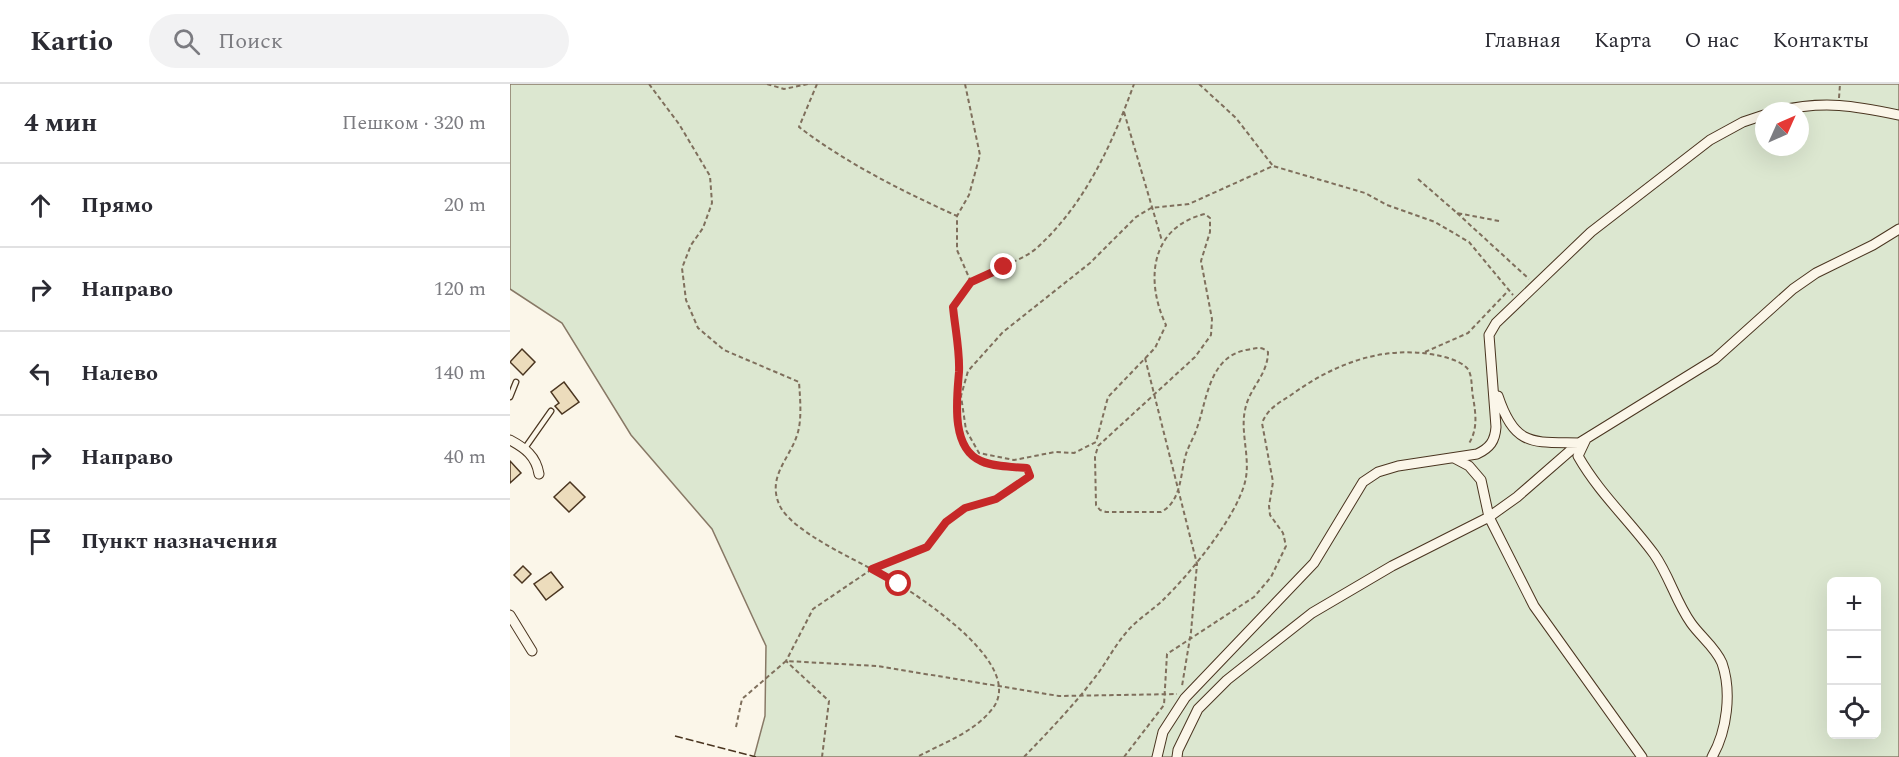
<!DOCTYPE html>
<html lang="ru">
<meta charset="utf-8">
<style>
:root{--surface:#fff;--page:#f2f2f3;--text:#2b2b33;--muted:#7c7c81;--line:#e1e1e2}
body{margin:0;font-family:Spectral,serif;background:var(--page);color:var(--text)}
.controls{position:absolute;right:18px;bottom:18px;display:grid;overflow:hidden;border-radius:9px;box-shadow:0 6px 24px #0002}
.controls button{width:54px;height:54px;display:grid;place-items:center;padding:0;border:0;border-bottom:2px solid var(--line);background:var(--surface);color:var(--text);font:30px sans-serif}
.compass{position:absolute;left:1245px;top:18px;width:54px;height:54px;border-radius:50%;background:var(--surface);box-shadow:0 6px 24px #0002;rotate:45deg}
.stop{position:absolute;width:18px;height:18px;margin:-14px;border:4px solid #c62828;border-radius:50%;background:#fff}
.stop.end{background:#c62828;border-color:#fff;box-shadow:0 2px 6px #0008}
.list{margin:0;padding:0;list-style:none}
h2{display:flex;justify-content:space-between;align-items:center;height:78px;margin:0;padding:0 24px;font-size:26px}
h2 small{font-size:20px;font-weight:400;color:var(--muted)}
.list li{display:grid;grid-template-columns:39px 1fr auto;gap:18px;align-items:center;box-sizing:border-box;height:84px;padding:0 24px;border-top:2px solid var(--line)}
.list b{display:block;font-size:22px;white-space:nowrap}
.list em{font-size:20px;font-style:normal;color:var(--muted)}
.icon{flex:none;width:33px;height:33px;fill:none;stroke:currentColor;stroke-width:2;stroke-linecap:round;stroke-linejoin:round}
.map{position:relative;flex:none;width:1389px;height:673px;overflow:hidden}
header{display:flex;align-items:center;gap:36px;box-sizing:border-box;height:84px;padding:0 30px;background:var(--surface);border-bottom:2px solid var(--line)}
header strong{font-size:28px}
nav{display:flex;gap:33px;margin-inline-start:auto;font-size:21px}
.search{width:420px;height:54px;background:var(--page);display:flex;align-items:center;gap:15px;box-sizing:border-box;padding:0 21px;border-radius:33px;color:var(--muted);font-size:22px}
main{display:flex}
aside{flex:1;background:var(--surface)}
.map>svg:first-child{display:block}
.green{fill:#dce7d0;stroke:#887966;stroke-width:1.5;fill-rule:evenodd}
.building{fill:#ecdcbc;stroke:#4a3520;stroke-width:1.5}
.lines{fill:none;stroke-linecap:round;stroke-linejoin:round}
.lane-casing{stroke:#4a3520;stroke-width:7}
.street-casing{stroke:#4a3520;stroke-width:11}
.path{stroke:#7f6f5c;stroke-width:2;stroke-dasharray:4.5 3;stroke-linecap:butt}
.lane{stroke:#fbf6e9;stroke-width:4.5}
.street{stroke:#fbf6e9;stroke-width:9}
.fence{stroke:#4a3520;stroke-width:1.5;stroke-dasharray:8 3;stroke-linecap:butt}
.route{stroke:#c62828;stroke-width:8}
</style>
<header>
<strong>Kartio</strong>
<div class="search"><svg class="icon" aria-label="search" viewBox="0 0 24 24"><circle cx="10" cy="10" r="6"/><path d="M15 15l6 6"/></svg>Поиск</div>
<nav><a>Главная</a><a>Карта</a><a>О нас</a><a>Контакты</a></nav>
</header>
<main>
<aside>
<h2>4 мин<small>Пешком · 320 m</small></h2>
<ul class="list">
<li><svg class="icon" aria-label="ahead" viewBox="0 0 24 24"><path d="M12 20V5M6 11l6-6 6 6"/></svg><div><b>Прямо</b></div><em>20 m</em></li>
<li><svg class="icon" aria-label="right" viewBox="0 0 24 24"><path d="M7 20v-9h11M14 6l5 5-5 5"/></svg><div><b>Направо</b></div><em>120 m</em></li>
<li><svg class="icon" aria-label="left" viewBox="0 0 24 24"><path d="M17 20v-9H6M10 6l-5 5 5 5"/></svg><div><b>Налево</b></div><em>140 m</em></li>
<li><svg class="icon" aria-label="right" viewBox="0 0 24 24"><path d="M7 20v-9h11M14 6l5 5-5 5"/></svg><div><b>Направо</b></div><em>40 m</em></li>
<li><svg class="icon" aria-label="arrive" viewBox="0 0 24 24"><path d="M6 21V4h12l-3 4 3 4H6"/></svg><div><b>Пункт назначения</b></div></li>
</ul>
</aside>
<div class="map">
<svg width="1389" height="673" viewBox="0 0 1389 673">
<rect width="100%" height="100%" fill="#fbf6e9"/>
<!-- green -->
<path class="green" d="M0 0H1389V673H244L255 632 256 562 202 445 121 351 52 239 0 205ZM1254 27H1290V63H1254ZM1322 498H1366V650H1322Z"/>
<!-- building -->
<path class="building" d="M12 265 25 278 13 291 0 278Z
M54 298 69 318 52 330 45 322 49 319 41 308Z
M0 377 11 389 0 399Z
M60 398 75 413 59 428 44 413Z
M13 482 21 490 12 499 4 491Z
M41 488 53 503 36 516 24 500Z"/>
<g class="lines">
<!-- lane casing -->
<g class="lane-casing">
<path id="lane" d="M0 313 6 298
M15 364 41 327"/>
</g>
<!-- street casing -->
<g class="street-casing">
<path id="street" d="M1269 27C1314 16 1345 22 1389 31
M988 312C1005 363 1022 358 1069 359
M1076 355 1068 372C1089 409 1119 436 1144 470 1159 491 1166 518 1181 539 1190 552 1206 564 1212 579 1222 608 1217 647 1202 673
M0 356C15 364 26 372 29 390
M944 374 959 382 971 396 979 433 1024 522 1132 673
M0 531 22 567
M647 673 653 648 675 614 804 479 853 398 868 388 888 382 967 370C980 364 985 357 986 343L979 251 986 239 1081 148 1200 56 1233 38 1254 31
M667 673 668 666 688 625 717 596 802 529 882 482 979 433 1007 413 1069 359 1205 275 1283 205 1306 189 1363 161 1389 145"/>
</g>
<!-- path -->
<path class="path" d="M139 0 169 40 200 92 202 119 193 144 181 161 172 184 176 216 188 244 214 266 289 298C290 313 292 333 288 348 281 374 257 391 269 420 281 450 361 482 389 500 418 519 514 582 483 624 465 648 433 659 407 673
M257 0 274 5 298 0
M307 0 289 43C336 79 392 107 447 132
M455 0 470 71 459 111 447 132V166L461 198
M689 0 726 34 763 82
M1329 14 1330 0
M614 28 652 157
M908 95 947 129 989 137
M947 129 1019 195
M915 268 958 249 998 207
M635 274 687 480 681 548 672 602
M226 643 232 615 276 577 367 582 549 612 667 610
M312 673 319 617 276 577 303 525 362 485 417 463 436 438 455 425 486 415 520 392 517 384 470 377 459 368 448 343 445 313 449 287 443 223C448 215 454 202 462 197 483 183 512 179 530 161 576 118 603 58 624 0
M514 673C540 646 567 618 589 588 598 575 605 562 615 550 625 537 640 528 652 517 679 491 726 434 735 398 741 375 730 349 735 326 739 304 758 291 758 268 750 261 745 265 736 266 699 273 697 316 687 344 684 353 679 361 676 370 670 390 672 417 651 428H596L590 426 586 421 585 373 588 362 685 273 701 251 702 235 691 177 700 148V134L695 130C640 143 635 197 656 241L645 264 598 313 586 358 564 369 545 368 504 376 469 369 456 346 451 312 458 287 493 248 580 179 626 133 641 124 679 120 763 82 855 109 877 121 925 138 959 158 1003 211
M614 673 654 621 657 570 744 513 761 493 776 462 773 449 760 431 759 422 763 398 752 339C758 324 769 319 781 311 824 280 872 261 926 271 935 273 948 276 956 283 963 289 961 304 963 313 966 331 968 346 958 361"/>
<!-- lane -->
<use href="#lane" class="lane"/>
<!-- street -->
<use href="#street" class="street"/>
<!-- fence -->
<path class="fence" d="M165 652 246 673"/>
</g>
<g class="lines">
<!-- route -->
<path class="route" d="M389 500 362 485 417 463 436 438 455 424 486 415 520 392 517 384C503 383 484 383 471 377 440 364 447 313 449 288 450 267 445 244 443 223L461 198 494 183"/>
</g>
</svg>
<div class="controls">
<button>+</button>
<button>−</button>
<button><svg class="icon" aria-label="locate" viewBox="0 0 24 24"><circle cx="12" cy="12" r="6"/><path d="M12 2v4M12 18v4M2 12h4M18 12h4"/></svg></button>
</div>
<svg class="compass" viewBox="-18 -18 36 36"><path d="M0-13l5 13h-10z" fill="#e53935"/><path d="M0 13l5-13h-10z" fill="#7c7c81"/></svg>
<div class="stop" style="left:389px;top:500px"></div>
<div class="stop end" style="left:494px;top:183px"></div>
</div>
</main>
